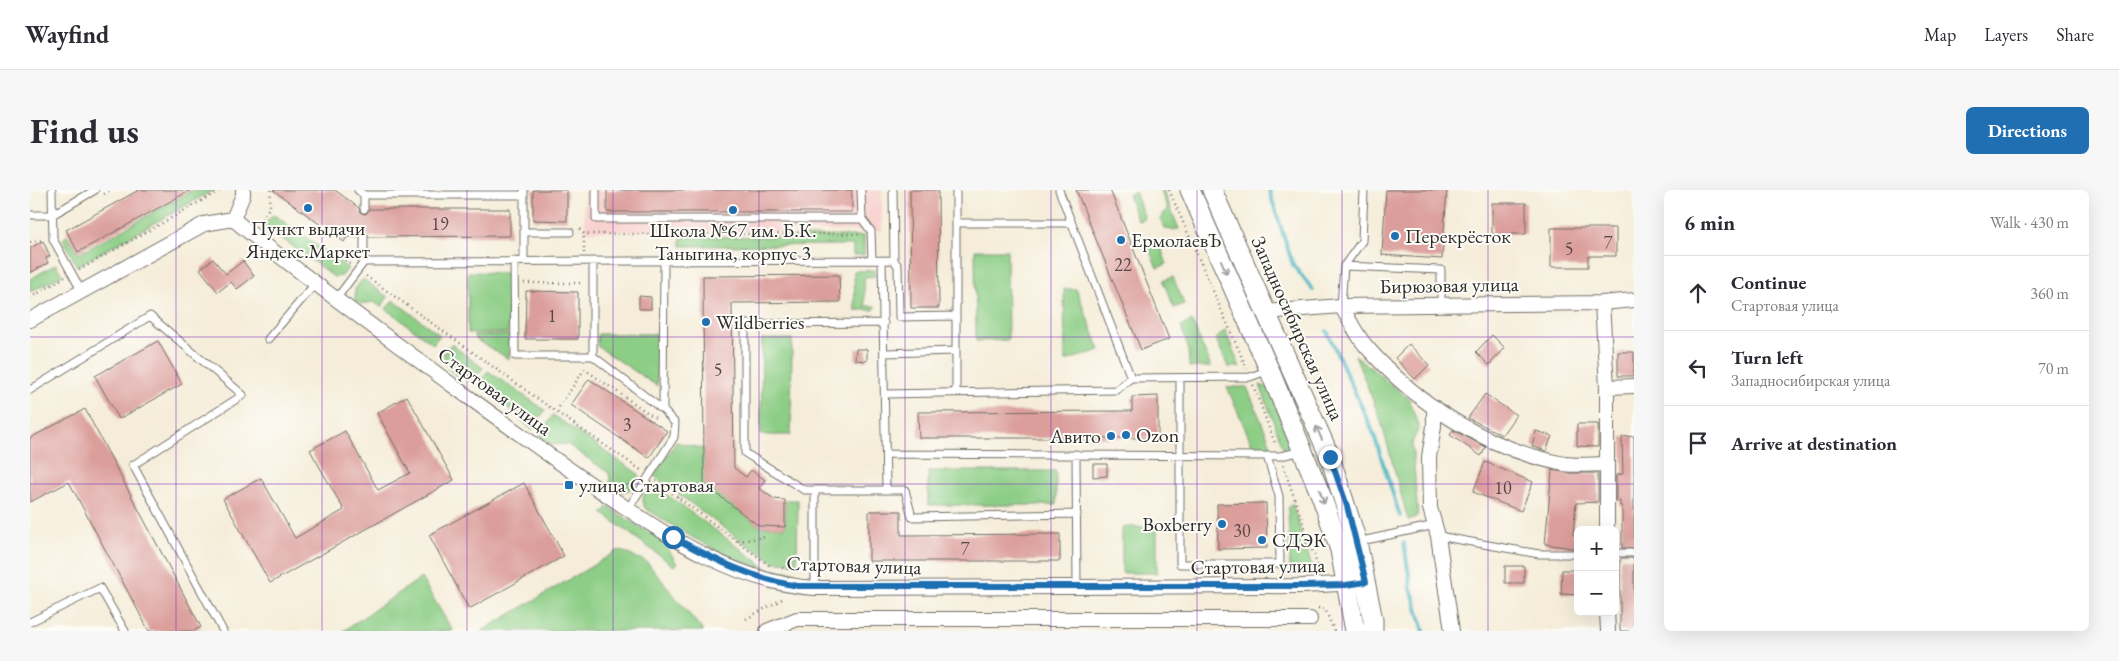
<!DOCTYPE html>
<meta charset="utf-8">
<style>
:root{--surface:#fff;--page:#f7f7f7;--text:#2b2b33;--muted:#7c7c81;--line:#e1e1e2;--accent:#1f6fb2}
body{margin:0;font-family:"EB Garamond",serif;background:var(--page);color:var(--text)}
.controls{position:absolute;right:15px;bottom:15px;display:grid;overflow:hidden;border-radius:8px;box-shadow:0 5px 20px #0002}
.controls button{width:45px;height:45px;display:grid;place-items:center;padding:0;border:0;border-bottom:1px solid var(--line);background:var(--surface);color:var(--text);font:25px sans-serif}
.stop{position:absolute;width:15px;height:15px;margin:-11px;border:4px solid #1f6fb2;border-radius:50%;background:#fff}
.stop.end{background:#1f6fb2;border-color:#fff;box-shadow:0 1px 5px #0008}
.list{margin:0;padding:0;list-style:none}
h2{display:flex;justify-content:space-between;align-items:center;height:65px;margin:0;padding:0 20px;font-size:21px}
h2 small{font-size:16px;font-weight:400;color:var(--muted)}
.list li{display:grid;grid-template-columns:32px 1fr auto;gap:15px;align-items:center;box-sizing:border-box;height:75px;padding:0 20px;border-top:1px solid var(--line)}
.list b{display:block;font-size:19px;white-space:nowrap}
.list p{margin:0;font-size:16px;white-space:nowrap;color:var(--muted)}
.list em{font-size:16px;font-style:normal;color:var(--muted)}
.icon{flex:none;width:28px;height:28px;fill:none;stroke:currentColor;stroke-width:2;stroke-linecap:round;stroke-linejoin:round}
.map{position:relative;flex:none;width:1604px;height:441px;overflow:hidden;border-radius:8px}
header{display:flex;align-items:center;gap:30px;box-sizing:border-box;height:70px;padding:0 25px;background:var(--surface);border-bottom:1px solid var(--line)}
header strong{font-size:24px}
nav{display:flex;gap:28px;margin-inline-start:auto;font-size:18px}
.intro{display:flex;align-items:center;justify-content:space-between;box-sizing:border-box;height:120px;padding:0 30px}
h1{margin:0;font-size:35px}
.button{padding:12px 22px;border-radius:8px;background:var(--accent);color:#fff;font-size:18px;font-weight:700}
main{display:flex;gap:30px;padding:0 30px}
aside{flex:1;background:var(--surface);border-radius:8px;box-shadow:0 5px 20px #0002}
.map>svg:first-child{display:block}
.built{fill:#f7d0cd}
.green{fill:#8dce86;stroke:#5c7c58}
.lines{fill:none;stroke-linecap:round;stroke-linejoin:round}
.stream{stroke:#44b3bf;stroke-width:4}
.building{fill:#db9e9b}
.lane-casing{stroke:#726f68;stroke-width:9}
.street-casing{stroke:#726f68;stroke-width:16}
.secondary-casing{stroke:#726f68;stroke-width:21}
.path{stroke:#726f68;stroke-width:2.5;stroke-dasharray:1 4;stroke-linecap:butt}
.lane{stroke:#fff;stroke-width:7}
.street{stroke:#fff;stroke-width:14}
.secondary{stroke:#fff;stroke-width:19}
.oneway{stroke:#a0a0a0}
.route{stroke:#1f6fb2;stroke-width:6}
.grid{fill:none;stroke:#7b2cbf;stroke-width:1;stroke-opacity:0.55}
.poi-dot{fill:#1f6fb2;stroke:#fdfcf7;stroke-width:2}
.labels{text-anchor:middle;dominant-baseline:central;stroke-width:4;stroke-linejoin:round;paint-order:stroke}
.number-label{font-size:18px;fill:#574847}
.poi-label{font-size:20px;fill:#2b2b2b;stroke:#fdfcf7;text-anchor:start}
.street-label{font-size:20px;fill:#2b2b2b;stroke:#fdfcf7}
</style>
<header>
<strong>Wayfind</strong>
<nav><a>Map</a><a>Layers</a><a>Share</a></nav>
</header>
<div class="intro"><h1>Find us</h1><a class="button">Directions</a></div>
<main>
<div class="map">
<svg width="1604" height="441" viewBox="0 0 1604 441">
<rect width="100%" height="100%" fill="#fdfcf7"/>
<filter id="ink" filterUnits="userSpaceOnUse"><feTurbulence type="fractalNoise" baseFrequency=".02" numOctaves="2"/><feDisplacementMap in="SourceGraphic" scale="10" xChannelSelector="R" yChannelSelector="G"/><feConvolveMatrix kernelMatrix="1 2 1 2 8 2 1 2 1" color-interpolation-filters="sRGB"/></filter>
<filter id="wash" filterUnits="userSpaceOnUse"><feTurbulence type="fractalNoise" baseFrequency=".0096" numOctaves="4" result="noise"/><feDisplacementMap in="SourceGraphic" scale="20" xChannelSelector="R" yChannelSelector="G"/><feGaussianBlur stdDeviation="1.12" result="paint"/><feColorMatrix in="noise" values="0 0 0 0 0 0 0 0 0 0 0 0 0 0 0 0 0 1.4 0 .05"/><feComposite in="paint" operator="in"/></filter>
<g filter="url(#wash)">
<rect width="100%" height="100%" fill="#f5edd9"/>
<!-- built -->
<path class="built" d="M554 0H852V41H555Z"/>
<!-- green -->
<path class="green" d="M163 0H184L47 76 33 49 37 45 49 64Z
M1130 0H1133L1149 39 1141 40 1134 38 1131 30 1132 24 1138 19Z
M1105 2 1115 29 1108 31 1098 5Z
M242 26H246L318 78 312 86 304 87 234 35Z
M834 46V65H823V55L651 56V47Z
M1128 51 1137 74 1127 78 1118 55Z
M945 60H977L978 150 946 151Z
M26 74 32 85 0 102V89Z
M845 80V86L834 87 835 116H846L844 120H825L824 81Z
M438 82 479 83 478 143H438Z
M1143 87 1154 114 1144 118 1133 91Z
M333 89 358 107 351 117 344 112 330 114 325 110V99Z
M1034 99H1046L1070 160 1035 171Z
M363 110 410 145 403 154 356 119Z
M1162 131 1181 177H1159L1158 157 1151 136Z
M1195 140 1210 177H1198L1186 149Z
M568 144H626L627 196 567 156Z
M444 145H480L479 169 445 149Z
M732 149H762L761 245H731Z
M421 154 453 178 442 192 428 187 418 179 413 163Z
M1325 165 1379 209 1389 238 1382 253 1388 326 1378 330 1351 231Z
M458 181 515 220 502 240 463 204V199L451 190Z
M1230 195 1239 198 1262 248 1254 260Z
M1197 197H1217L1243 260 1225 261Z
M523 225 610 285 599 300 590 302 581 297 579 283 537 254 521 255 509 247Z
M646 252 674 259 675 294 729 336 755 337V310H768L767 373 744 372 709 349 624 286Z
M898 281H1026V315H898Z
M621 293 738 379 765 382 768 386C705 375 668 352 615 318 610 307 615 302 621 293Z
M1262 313 1282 377 1260 382 1258 318Z
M578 317 635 353 647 374 644 376 572 323Z
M1092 337H1127V383H1092Z
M589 360 617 372 673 441H452Z
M391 388 423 441H313Z"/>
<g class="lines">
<!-- stream -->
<path class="stream" d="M1239 0 1263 75 1283 100
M1297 141 1343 242 1370 326
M1374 353 1381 398 1394 441"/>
</g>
<g id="blocks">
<!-- building -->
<path class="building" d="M109 0H161L48 62 36 40Z
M243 0H305L329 18 330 22 334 24 337 23 339 19H480V46L339 47 337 43 334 42 329 47H317L314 52Z
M503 0H537V31L503 30Z
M577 0H822V22H577Z
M880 0H908L909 118H881Z
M1046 0H1080L1139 149 1111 160Z
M1356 0H1417L1412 69 1352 65Z
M1462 13H1496V44H1462Z
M1521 38H1586V66H1558V77H1521Z
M13 51 20 66 16 68 18 73 0 83V58Z
M183 69 196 84 213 71 224 86 207 99 201 92 188 102 170 79Z
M809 85 810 112 702 113 704 278 716 287 721 280 735 290 729 298 744 309 755 310V337L729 336 674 294 673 86Z
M496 101 548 102V149H495Z
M609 106 621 107V119H609Z
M1462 145 1475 158 1459 175 1446 162Z
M128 151 152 194 89 229 65 186Z
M1379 154 1399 175 1385 189 1365 168Z
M826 159H837V171L825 170Z
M1588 162H1604V186H1588Z
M559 189 637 241 619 268 541 215Z
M1455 204 1486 225 1472 245 1438 228Z
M377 206 424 290 240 393 193 309 231 288 265 348 314 320 280 260 315 241 348 300 380 283 347 223Z
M1128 206V248H889L888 222 1102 221V207Z
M55 219 171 437 163 441H119L39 292 0 312V248Z
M1547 234H1568V257L1547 256Z
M1423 240 1456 257 1451 266 1420 245Z
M1506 241 1522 246 1516 261 1502 256Z
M1604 246V358H1592V316H1590V311H1586V285L1593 284 1592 247Z
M1455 272 1503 292 1491 321 1443 302Z
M1063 274H1077V286L1063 287Z
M1522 280 1540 283H1568V312L1546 313 1543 345 1548 346V359L1515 354Z
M494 293 534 366 439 419 399 345Z
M1236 313 1237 358 1188 359 1187 314Z
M839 321H871V345L1030 344V371H839Z
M1592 368H1604V441H1590V370Z
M1475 376H1494V393H1475Z
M1532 380H1548V405L1531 404Z"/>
</g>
</g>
<g filter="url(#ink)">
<use href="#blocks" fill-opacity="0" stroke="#726f68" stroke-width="1"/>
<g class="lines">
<!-- lane casing -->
<g class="lane-casing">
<path id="lane" d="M22 0 23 49 52 102
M328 0 334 5H494V0
M566 0V29H832L831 0
M1029 0 1101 188
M334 5V19
M494 5V71
M0 25H22L65 0
M832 29 841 41 842 70
M926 33H1041
M494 42H540
M852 70 856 299
M864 70 868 76 869 127 926 126
M484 71 485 166H563V71
M334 72 864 70 863 0
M1314 76 1411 80V115
M306 109 334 72V47
M1311 116 1314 76 1332 51 1334 0
M854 133 715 134V263L774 300H875L882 327 1047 324
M238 149 285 94
M854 163 926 161
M563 166 633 220
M1150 189V374H1250L1249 306 1237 266
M0 200 120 126 213 205 103 275 193 441
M926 202V0
M855 204 1086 200 1101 188 1220 187 1239 180
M856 264 1237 266H1250L1273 261
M1046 264 1047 398
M598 319 644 247 645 233 633 220 634 71
M1408 346 1509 364H1548
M1327 352 1405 335
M1585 363H1604
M785 398V300
M0 432 70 398 95 441"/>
</g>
<!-- street casing -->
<g class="street-casing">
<path id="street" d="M203 29C275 88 351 142 426 198 474 233 522 268 571 301 636 345 705 393 785 398L1273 396 1326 393
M203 29 213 5V0
M1572 113 1577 197V340
M1311 116C1319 129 1326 144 1335 155 1386 214 1458 260 1535 274 1549 276 1564 274 1577 274
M1235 122 1311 116 1572 113 1604 110
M0 130 174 34 203 29
M1577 197 1604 196
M1404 217V236L1399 267 1400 318 1408 346 1422 441
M1577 422 1578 441
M737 441 767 429H1280"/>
</g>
<!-- secondary casing -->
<g class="secondary-casing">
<path id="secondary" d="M1160 0 1239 179 1292 308 1310 360 1325 441
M1182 0 1300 267 1327 352 1343 430V441"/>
</g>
<!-- path -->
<path class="path" d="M1139 0 1217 179
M74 4 81 0
M230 33 240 16 241 0
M550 39 554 44H832
M0 52 13 50
M554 63V44
M315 70 322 75
M49 80 189 1
M336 86 522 219 611 280
M494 93H554
M0 108 35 87
M554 179 627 229
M1223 195 1246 256
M529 217 554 180
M1253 275 1288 377 1280 382
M626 291 740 376
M647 307 656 292
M708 351 735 347
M752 378 767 380 770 383
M1288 418 1295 419 1304 441
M716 429 754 408"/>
<!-- lane -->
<use href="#lane" class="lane"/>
<!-- street -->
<use href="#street" class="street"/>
<!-- secondary -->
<use href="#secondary" class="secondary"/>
</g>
<!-- one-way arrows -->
<defs><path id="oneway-shaft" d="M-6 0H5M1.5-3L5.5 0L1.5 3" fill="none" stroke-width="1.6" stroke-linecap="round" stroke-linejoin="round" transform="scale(1.25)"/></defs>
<g class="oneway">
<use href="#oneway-shaft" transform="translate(1194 77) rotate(66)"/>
<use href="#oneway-shaft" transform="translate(1289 243) rotate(-114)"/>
<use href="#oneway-shaft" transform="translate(1292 307) rotate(70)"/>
</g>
</g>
<g class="lines" filter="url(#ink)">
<!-- route -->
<path class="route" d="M643 347C683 369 722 389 768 396H1273L1316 395 1336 392 1317 316 1300 267"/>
</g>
<!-- grid -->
<path class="grid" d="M146 0V441M292 0V441M437 0V441M583 0V441M729 0V441M875 0V441M1021 0V441M1167 0V441M1312 0V441M1458 0V441M0 147H1604M0 294H1604"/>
<!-- markers -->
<g class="poi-dot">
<circle cx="278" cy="18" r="5"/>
<circle cx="703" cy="20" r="5"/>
<circle cx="1365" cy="46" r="5"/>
<circle cx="1091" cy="50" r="5"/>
<circle cx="676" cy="132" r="5"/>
<circle cx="1096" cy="245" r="5"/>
<circle cx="1081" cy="246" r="5"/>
<rect x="534" y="290" width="10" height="10" rx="2.5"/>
<circle cx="1192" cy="334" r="5"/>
<circle cx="1232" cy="350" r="5"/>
</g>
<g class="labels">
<!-- number labels -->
<g class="number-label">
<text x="410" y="33">19</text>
<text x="1578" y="52">7</text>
<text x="1539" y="58">5</text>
<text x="1093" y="74">22</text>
<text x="522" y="125">1</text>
<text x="688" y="179">5</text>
<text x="597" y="234">3</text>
<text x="1473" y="297">10</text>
<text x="1212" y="340">30</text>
<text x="935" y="358">7</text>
</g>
<!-- poi labels -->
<g class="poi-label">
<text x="278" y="38" text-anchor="middle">Пункт выдачи<tspan x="278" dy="23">Яндекс.Маркет</tspan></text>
<text x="703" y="40" text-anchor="middle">Школа №67 им. Б.К.<tspan x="703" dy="23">Таныгина, корпус 3</tspan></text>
<text x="1375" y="46">Перекрёсток</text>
<text x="1101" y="50">ЕрмолаевЪ</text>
<text x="686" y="132">Wildberries</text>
<text x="1106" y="245">Ozon</text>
<text x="1071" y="246" text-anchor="end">Авито</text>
<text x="549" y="295">улица Стартовая</text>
<text x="1182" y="334" text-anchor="end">Boxberry</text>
<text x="1242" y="350">СДЭК</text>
</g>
<!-- street labels -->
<g class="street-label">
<text transform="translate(1419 95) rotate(-1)">Бирюзовая улица</text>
<text transform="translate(1268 138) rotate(66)">Западносибирская улица</text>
<text transform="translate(465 201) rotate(36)">Стартовая улица</text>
<text transform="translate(824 375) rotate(2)">Стартовая улица</text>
<text transform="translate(1228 376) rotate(-1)">Стартовая улица</text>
</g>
</g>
</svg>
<div class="controls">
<button>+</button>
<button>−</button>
</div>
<div class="stop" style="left:643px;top:347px"></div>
<div class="stop end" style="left:1300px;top:267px"></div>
</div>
<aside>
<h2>6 min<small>Walk · 430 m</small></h2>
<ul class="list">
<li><svg class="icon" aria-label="ahead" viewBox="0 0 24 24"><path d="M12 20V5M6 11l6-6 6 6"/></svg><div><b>Continue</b><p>Стартовая улица</p></div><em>360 m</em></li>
<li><svg class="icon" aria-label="left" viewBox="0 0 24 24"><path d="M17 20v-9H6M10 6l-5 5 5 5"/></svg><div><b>Turn left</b><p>Западносибирская улица</p></div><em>70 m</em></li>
<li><svg class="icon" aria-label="arrive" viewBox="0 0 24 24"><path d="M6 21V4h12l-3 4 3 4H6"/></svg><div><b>Arrive at destination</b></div></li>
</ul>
</aside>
</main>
